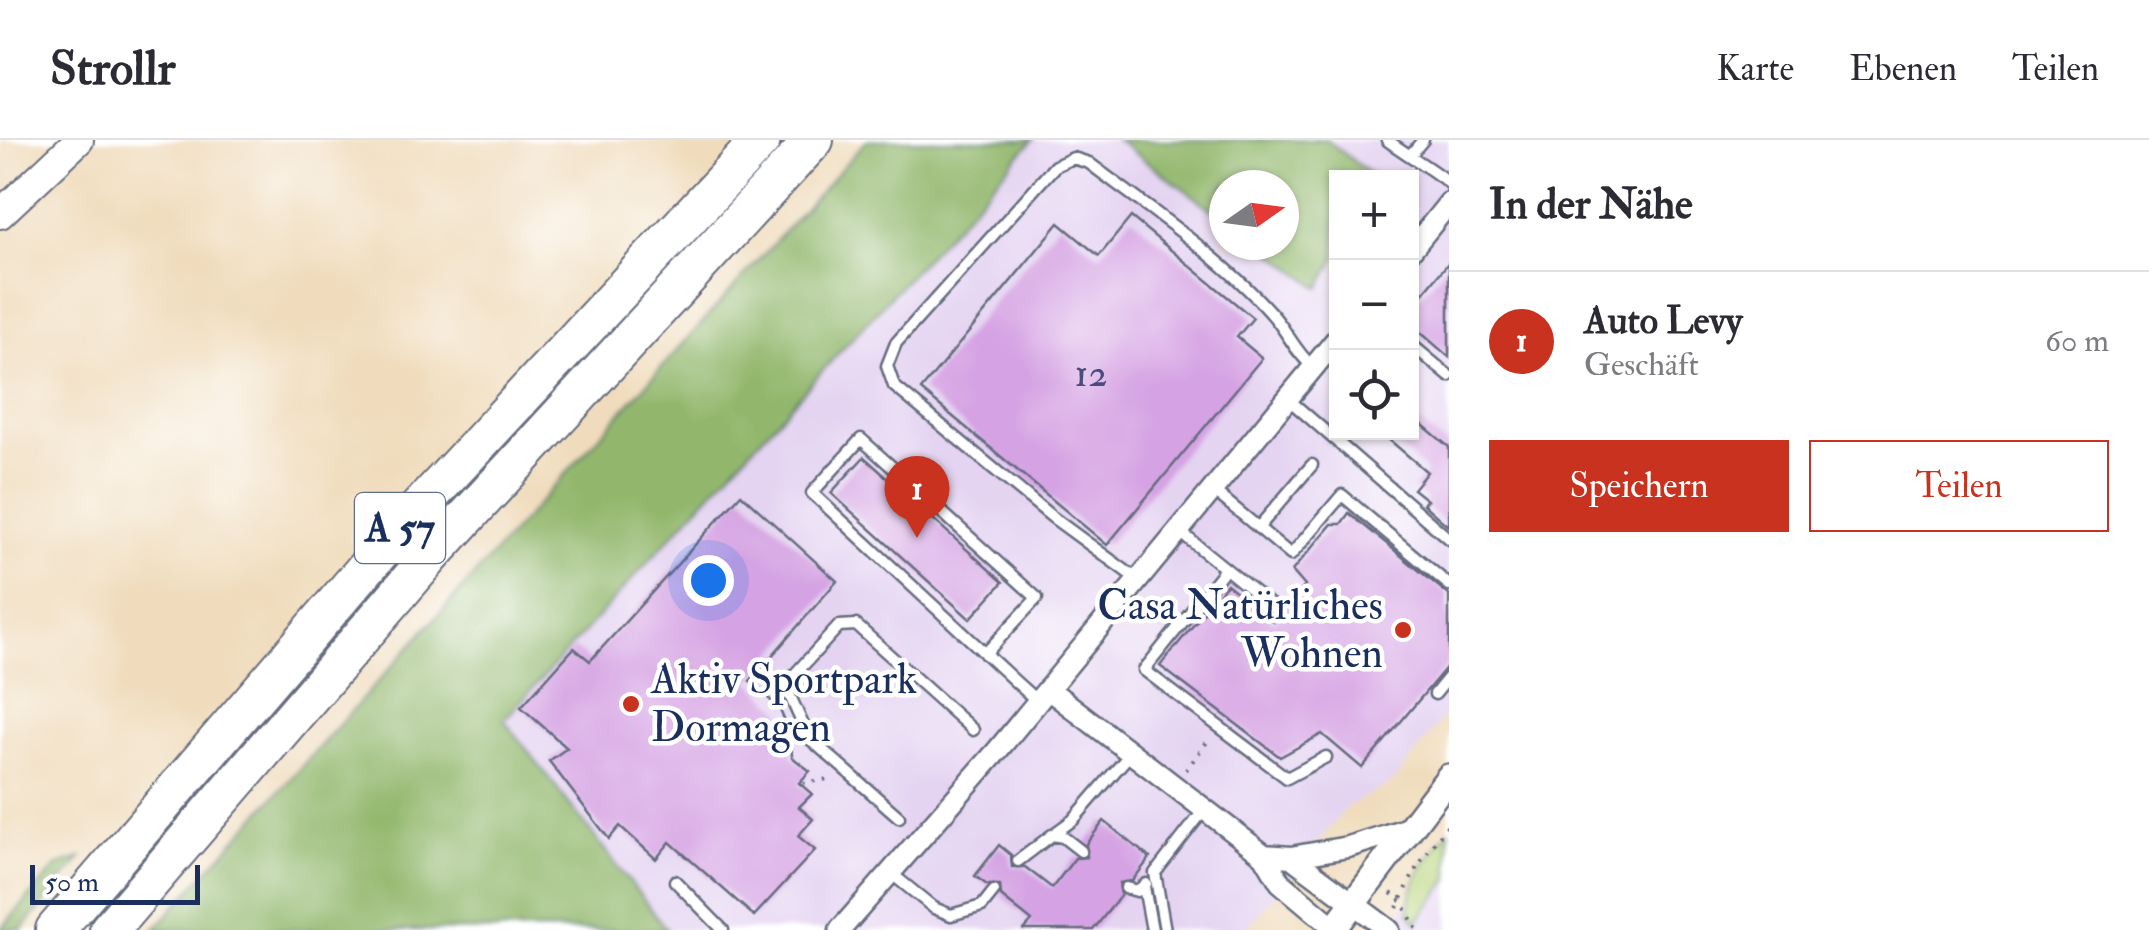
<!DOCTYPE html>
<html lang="de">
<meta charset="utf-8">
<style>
:root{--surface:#fff;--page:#f7f7f7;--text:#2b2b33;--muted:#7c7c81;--line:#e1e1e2;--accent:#c8321e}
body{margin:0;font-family:"IM FELL Double Pica",serif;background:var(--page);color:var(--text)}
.controls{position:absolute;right:30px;top:30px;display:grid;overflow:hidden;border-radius:0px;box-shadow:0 2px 8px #0004}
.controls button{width:90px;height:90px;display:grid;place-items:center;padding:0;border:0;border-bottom:2px solid var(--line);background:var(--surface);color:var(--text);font:50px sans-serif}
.compass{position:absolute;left:1209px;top:30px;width:90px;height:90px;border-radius:50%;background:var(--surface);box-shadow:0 2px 8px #0004;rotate:76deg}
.scale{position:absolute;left:30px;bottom:25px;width:170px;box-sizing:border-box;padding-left:10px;border:5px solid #1b2f5e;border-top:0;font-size:28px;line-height:35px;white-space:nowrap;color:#1b2f5e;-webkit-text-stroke:8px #fff;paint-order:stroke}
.you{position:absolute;left:708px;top:440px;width:35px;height:35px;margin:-25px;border:8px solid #fff;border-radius:50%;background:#1a73e8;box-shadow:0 0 0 15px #1a73e833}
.badge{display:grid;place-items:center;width:65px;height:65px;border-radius:50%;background:var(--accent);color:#fff;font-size:32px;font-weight:700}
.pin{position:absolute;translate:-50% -82px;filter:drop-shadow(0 2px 5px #0008)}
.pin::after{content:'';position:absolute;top:52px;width:35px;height:30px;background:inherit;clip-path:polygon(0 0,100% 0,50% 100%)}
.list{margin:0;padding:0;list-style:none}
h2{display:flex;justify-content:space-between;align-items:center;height:130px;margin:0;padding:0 40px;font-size:42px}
h2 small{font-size:32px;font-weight:400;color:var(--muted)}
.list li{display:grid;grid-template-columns:65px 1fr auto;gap:30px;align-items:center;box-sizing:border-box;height:140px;padding:0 40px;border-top:2px solid var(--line)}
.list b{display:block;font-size:38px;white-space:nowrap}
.list p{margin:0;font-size:32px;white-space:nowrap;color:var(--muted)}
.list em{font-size:32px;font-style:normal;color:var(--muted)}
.actions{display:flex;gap:20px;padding:30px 40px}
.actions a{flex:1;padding:22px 0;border:2px solid var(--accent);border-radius:0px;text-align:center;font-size:35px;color:var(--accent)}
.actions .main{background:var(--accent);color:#fff}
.icon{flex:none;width:55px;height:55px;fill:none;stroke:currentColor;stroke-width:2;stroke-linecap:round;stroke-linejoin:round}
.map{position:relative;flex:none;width:1449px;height:790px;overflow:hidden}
header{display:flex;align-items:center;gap:60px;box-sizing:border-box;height:140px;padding:0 50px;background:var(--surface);border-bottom:2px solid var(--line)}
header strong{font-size:48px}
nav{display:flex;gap:55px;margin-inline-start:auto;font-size:35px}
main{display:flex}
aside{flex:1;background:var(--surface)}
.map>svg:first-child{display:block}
.built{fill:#e4d3f1}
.green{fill:#b8d67d;stroke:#6a826e;stroke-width:2.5}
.forest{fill:#92b76c;stroke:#567365;stroke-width:2.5}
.building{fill:#d5a3e3}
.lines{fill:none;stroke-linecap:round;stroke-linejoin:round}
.service-casing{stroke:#666c7f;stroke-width:15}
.minor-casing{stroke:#666c7f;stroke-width:25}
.tertiary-casing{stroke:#666c7f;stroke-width:30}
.secondary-casing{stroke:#666c7f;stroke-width:32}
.motorway-casing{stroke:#666c7f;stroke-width:42}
.path{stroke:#666c7f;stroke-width:4;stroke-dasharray:2.5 8;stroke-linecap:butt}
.service{stroke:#fff;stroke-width:10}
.minor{stroke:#fff;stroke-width:20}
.tertiary{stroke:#fff;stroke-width:25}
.secondary{stroke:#fff;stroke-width:28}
.motorway{stroke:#fff;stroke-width:38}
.poi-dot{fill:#c8321e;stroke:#fff;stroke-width:4}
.labels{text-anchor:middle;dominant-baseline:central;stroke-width:9;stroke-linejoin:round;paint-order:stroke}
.number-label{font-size:38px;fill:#4a4c7f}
.shield{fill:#fff;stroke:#5f6d8e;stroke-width:2.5}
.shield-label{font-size:40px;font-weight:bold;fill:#1b2f5e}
.poi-label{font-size:42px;fill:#1b2f5e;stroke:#fff;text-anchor:end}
</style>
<header>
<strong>Strollr</strong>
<nav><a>Karte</a><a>Ebenen</a><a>Teilen</a></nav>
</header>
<main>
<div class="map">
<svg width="1449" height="790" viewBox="0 0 1449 790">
<rect width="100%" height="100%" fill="#fff"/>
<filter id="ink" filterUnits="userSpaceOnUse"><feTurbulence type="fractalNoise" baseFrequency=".01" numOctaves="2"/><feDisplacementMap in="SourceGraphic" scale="20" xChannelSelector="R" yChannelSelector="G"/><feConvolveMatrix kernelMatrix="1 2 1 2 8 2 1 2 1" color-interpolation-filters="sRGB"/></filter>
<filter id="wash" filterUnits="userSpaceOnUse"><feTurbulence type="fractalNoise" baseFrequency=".0048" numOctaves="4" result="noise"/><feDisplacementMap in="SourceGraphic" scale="40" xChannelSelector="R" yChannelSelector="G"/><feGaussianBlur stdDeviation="2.25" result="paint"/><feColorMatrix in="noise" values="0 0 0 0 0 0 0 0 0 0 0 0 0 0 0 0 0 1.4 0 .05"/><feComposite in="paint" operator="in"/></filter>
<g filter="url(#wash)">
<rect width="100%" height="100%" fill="#f0dcbc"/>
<!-- built -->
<path class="built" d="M1033 0H1117L1224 78V105H1261L1320 148 1336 117V292H1412V38L1374 37 1327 0H1449V570L1393 642 1347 667 1245 790H667L503 580Z
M1449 690V790H1385L1410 757 1422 725Z"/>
<!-- green -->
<path class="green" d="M1449 691V739L1417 782 1409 773C1410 738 1428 717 1449 691Z"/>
<!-- forest -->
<path class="forest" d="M867 0H1033L504 580 667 790H154Z
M1117 0H1327L1374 37 1336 38V117L1320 148 1261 105H1284V45H1224V78Z
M81 718 22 790H0L58 725Z"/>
<g id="blocks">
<!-- building -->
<path class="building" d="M1131 77 1253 178 1237 197 1262 218 1107 405 921 250 1059 83 1099 116Z
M1449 122V217L1412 185V167Z
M1412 276 1449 307V387L1423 364 1427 360 1413 349 1427 332 1380 292H1412Z
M864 317 1003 442 970 479 831 353Z
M741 354 837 441 750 541 779 568 791 595 792 617 810 631 799 643 812 654 799 667 813 679 798 696 815 710 754 776 670 702 656 719 620 686 609 699 549 621 567 608 521 567 574 508 590 521Z
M1349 373 1449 455V524L1362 628 1322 594 1280 617 1160 526 1227 444 1274 482 1305 446 1292 431 1332 384H1341Z
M1104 681 1150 718 1132 741 1119 743 1121 755 1093 790H1024L1032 781 1001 756 1000 745H987L975 736 999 705 1011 715 1012 727H1025L1052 748 1075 718 1087 717 1086 704Z"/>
</g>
</g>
<g filter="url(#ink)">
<use href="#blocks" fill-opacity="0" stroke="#666c7f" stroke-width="2.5"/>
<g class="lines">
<!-- service casing -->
<g class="service-casing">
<path id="service" d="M1387 0C1407 15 1428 26 1449 43
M1412 13 1423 0
M1412 205 1449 236
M1288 259 1449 399
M1213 350 1291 415 1342 355 1449 445
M1258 388 1312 325
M1179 391 1272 466
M1225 429 1144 530 1287 638 1326 617
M1138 440 1052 377 894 246 887 226 896 203 1055 26 1073 18 1089 23C1148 68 1221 117 1270 172 1287 190 1294 211 1313 227
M985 514 1037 458 861 299 812 353 1017 543 1037 561
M1435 554 1449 537
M899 677 809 598 785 545 839 486 856 485 973 590
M1052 695 1073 680 1130 614
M1018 721 1052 695 1063 697 1081 711
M892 734 934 768 951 775 982 766 994 751
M675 741 723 790
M1144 747 1152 790
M1126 748 1137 751 1146 744
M1165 790 1155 733 1204 670"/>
</g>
<!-- minor casing -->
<g class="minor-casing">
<path id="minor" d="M1412 109 1449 63
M1048 549 1264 715 1280 742 1337 790
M1264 715 1291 717 1389 790
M1291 717 1348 707 1409 688
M840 790 997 611 1336 200"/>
</g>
<!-- tertiary casing -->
<g class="tertiary-casing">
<path id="tertiary" d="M1333 790 1449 637"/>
</g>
<!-- secondary casing -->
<g class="secondary-casing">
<path id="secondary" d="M0 74 79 0"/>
</g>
<!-- motorway casing -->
<g class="motorway-casing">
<path id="motorway" d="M55 790 402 386 761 0
M109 790 430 417 814 0"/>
</g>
<!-- path -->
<path class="path" d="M1186 630 1210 598
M803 643 828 639
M1391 753 1402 762 1417 790
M1397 768 1417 727 1449 683"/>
<!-- service -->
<use href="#service" class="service"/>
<!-- minor -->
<use href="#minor" class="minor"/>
<!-- tertiary -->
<use href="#tertiary" class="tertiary"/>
<!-- secondary -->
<use href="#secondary" class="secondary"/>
<!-- motorway -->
<use href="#motorway" class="motorway"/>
</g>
</g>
<!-- markers -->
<g class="poi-dot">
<circle cx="1403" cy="490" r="10"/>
<circle cx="631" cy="564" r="10"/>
</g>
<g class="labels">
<!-- number labels -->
<g class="number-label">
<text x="1091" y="234">12</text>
</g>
<!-- shield labels -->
<rect class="shield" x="355" y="353" width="90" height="70" rx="8"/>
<g class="shield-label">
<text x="400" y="388">A 57</text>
</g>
<!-- poi labels -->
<g class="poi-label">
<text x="1383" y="466">Casa Natürliches<tspan x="1383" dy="48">Wohnen</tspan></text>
<text x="651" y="540" text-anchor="start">Aktiv Sportpark<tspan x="651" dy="48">Dormagen</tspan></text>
</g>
</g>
</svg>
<div class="controls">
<button>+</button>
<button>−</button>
<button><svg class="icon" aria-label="locate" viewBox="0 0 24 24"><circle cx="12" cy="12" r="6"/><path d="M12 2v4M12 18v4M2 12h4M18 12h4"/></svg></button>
</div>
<svg class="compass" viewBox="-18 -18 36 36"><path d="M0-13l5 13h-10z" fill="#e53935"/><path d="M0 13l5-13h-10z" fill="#7c7c81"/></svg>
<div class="scale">50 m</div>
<div class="you"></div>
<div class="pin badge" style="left:917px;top:398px">1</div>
</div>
<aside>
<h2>In der Nähe<small></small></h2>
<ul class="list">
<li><span class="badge">1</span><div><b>Auto Levy</b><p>Geschäft</p></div><em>60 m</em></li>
</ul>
<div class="actions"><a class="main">Speichern</a><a>Teilen</a></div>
</aside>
</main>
